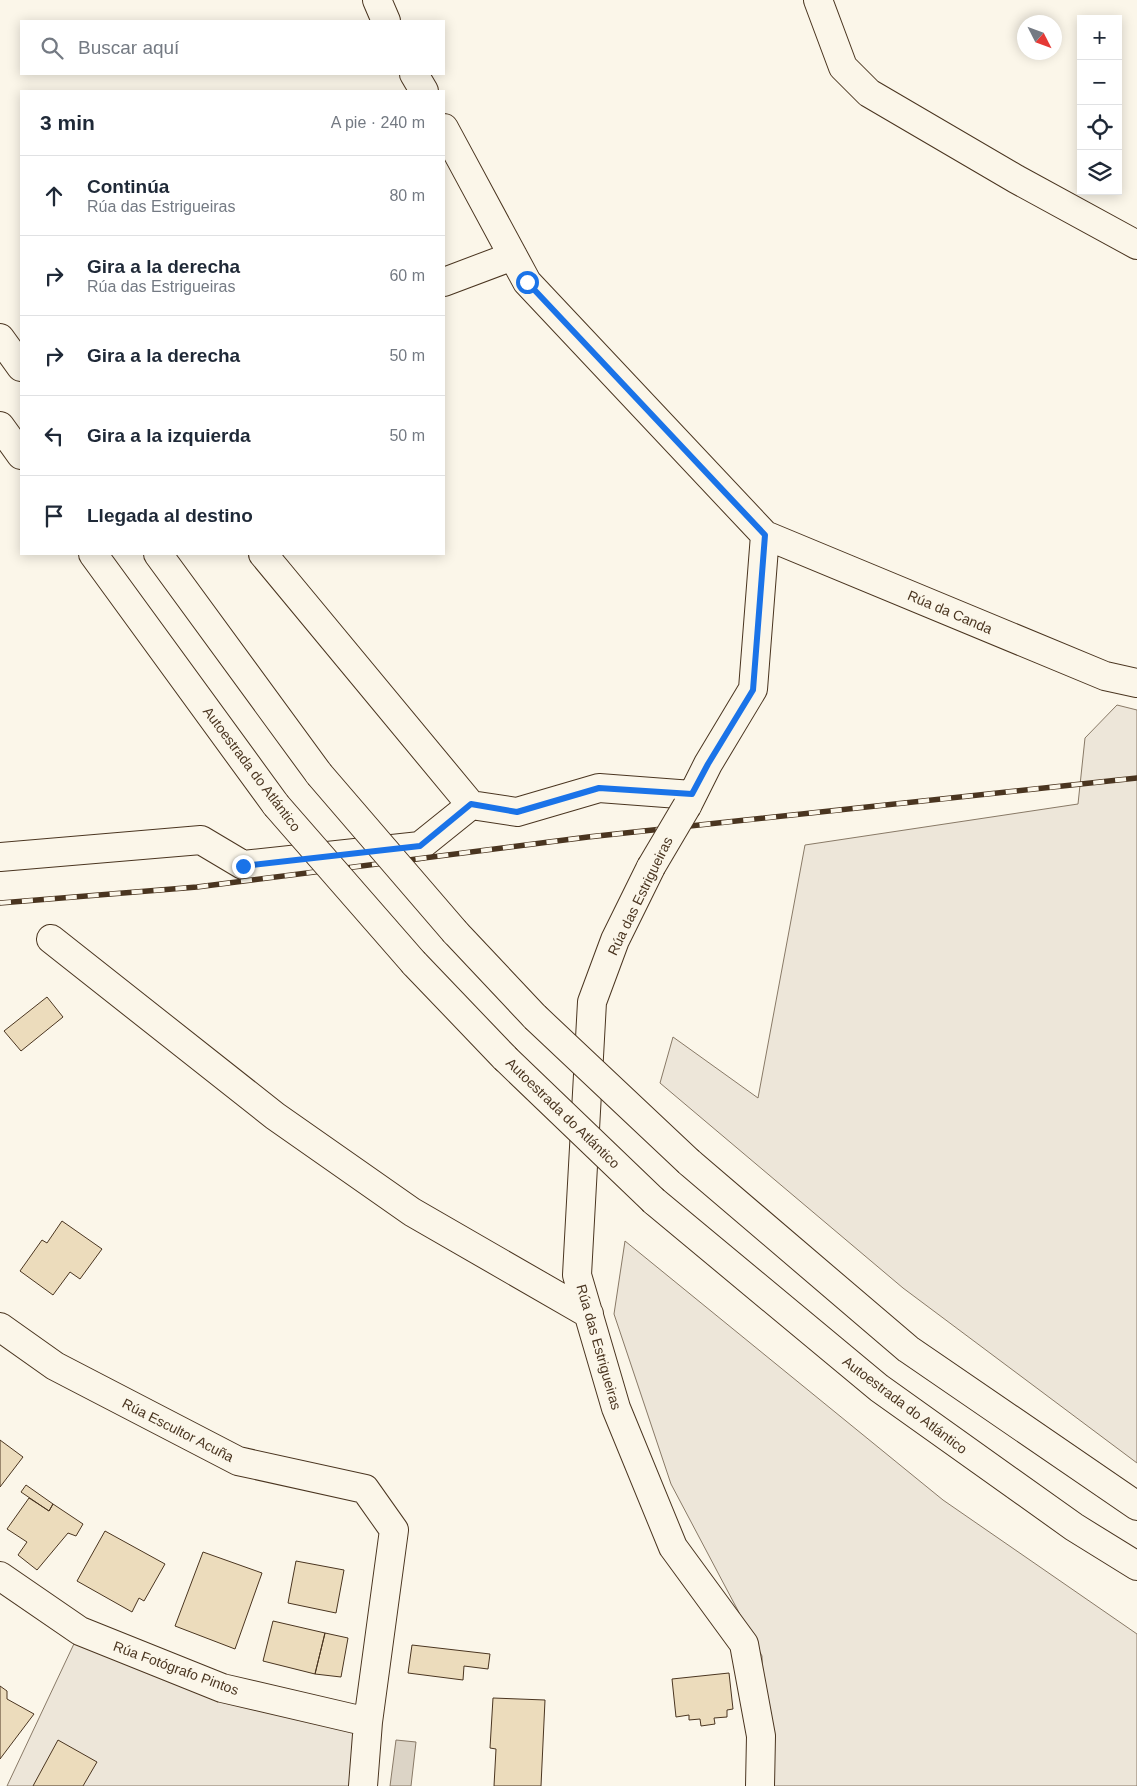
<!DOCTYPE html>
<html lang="es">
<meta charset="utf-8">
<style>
:root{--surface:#fff;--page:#f2f2f3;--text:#1f2937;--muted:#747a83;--line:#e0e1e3}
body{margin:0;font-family:Helvetica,sans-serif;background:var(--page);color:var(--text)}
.controls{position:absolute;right:15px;top:15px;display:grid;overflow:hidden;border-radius:0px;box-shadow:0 2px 12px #0003}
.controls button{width:45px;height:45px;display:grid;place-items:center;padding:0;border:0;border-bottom:1px solid var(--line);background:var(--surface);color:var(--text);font:25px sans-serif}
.compass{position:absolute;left:1017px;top:15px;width:45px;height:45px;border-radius:50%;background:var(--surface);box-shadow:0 2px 12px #0003;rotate:132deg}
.stop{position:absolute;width:15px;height:15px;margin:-11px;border:4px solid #1a73e8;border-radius:50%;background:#fff}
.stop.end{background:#1a73e8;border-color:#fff;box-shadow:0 1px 5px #0008}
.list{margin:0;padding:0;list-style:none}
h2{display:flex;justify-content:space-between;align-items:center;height:65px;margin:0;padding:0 20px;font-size:21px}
h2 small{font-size:16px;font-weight:400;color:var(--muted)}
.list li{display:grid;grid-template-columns:32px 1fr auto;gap:15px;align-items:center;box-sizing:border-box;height:80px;padding:0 20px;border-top:1px solid var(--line)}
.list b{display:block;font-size:19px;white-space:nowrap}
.list p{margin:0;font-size:16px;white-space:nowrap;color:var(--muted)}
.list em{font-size:16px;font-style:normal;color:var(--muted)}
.icon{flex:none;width:28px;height:28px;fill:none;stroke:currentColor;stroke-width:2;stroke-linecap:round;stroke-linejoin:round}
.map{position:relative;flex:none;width:1137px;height:1786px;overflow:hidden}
.search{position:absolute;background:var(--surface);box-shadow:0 2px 12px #0003;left:20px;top:20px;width:425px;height:55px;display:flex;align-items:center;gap:12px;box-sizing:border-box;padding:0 18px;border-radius:0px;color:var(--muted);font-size:19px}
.panel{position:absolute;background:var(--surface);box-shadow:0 2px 12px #0003;left:20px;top:90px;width:425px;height:465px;border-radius:0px}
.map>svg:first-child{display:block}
.green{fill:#ede6d9;stroke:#887966}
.water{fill:#dcd4c6;stroke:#887966}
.building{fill:#ecdcbc;stroke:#4a3520}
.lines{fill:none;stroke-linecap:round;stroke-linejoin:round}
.minor-casing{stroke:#4a3520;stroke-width:30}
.highway-casing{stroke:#4a3520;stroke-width:30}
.minor{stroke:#fbf6e9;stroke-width:28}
.highway{stroke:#fbf6e9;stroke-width:28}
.rail-casing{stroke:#4a3520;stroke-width:5.5}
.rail{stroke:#fbf6e9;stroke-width:4;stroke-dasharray:11;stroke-linecap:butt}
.minor-bridge-casing{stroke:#4a3520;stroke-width:30;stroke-linecap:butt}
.highway-bridge-casing{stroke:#4a3520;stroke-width:30;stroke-linecap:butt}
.minor-bridge{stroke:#fbf6e9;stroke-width:28}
.highway-bridge{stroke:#fbf6e9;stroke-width:28}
.route{stroke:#1a73e8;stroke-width:6}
.labels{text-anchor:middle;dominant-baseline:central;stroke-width:4;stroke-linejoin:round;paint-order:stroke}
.street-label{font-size:14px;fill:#4a3520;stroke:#fbf6e9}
</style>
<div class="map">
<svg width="1137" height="1786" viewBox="0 0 1137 1786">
<rect width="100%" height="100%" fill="#fbf6e9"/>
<!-- green -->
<path class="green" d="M1117 705 1137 710V1463L903 1288 660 1083 673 1037 758 1098 805 845 1078 804 1085 738Z
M625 1241 943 1500 1137 1634V1786H764L762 1656 671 1484 614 1314Z
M80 1631 368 1722 363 1786H7Z"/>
<!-- water -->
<path class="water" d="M396 1740 416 1742 411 1786H390Z"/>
<!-- building -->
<path class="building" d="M47 997 63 1017 21 1051 4 1031Z
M62 1221 102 1249 80 1279 70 1272 53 1295 20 1271 42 1240 47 1243Z
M0 1440 23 1457 0 1487Z
M26 1485 53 1504 49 1511 21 1492Z
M29 1498 49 1511 53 1504 83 1524 76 1536 68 1533 37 1570 18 1555 27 1542 7 1529Z
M105 1531 165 1564 144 1601 139 1598 132 1612 77 1581Z
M203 1552 262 1573 235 1649 175 1626Z
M296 1561 344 1570 336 1613 288 1603Z
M273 1621 325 1633 315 1674 263 1661Z
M325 1633 348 1638 341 1677 315 1674Z
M412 1645 490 1654 488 1669 464 1666 463 1680 408 1673Z
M729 1673 733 1709 727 1710V1717L714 1718 715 1724 701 1726 700 1719 689 1720V1715L676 1717 672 1679Z
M0 1686 7 1691V1699L34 1714 0 1759Z
M493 1698 545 1700 541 1786H494L496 1749 490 1748Z
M58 1740 97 1762 83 1786H33Z"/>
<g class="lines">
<!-- minor casing -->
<g class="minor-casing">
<path id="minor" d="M377 0 386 21
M818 0 843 67 869 93 1016 179 1137 245
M414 74 424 91
M444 128 527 282 765 535 1105 676 1137 683
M444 282 513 256
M263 554 471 805 517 812 599 788 692 795
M687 806 708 764 753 689 765 535
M0 857 201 840 243 865 420 846 471 805
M651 867 615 940 592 1002 577 1275 616 1408 673 1547 744 1644 761 1736 760 1786
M51 939 275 1116 412 1212 589 1314
M0 1327 55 1366 238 1461 365 1489 394 1530 368 1722 363 1786
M0 1576 80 1631 222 1688 368 1722"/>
</g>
<!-- highway casing -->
<g class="highway-casing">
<path id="highway" d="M0 338 21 367
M0 426 21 455
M93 554 276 805
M158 554 319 774
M455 932 535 1017
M414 963 505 1058
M689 1162 908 1349 1137 1506
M654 1201 879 1388 1074 1527 1137 1566"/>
</g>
<!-- minor -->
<use href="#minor" class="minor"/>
<!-- highway -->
<use href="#highway" class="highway"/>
<!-- rail casing -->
<g class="rail-casing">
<path id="rail" d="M0 903 197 887 588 837 1137 778"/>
</g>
<!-- rail -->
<use href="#rail" class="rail"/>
<!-- minor-bridge casing -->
<g class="minor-bridge-casing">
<path id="minor-bridge" d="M651 867 687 806"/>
</g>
<!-- highway-bridge casing -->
<g class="highway-bridge-casing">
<path id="highway-bridge" d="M319 774 455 932
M276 805 414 963
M535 1017 689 1162
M505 1058 654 1201"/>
</g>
<!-- minor-bridge -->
<use href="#minor-bridge" class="minor-bridge"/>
<!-- highway-bridge -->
<use href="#highway-bridge" class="highway-bridge"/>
</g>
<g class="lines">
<!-- route -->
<path class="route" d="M243 866 420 846 471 804 517 812 599 788 692 794 708 764 753 690 765 535 527 282"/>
</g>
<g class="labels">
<!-- street labels -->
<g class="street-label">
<text transform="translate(950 612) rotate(23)">Rúa da Canda</text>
<text transform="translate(252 769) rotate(53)">Autoestrada do Atlántico</text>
<text transform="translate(640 896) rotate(-64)">Rúa das Estrigueiras</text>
<text transform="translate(563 1113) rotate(44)">Autoestrada do Atlántico</text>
<text transform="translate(599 1347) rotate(74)">Rúa das Estrigueiras</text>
<text transform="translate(905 1405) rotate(37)">Autoestrada do Atlántico</text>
<text transform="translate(178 1430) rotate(27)">Rúa Escultor Acuña</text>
<text transform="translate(176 1668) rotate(20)">Rúa Fotógrafo Pintos</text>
</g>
</g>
</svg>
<div class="controls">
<button>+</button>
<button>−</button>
<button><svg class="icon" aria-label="locate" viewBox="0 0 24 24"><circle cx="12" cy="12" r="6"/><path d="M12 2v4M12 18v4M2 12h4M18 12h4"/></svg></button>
<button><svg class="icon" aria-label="layers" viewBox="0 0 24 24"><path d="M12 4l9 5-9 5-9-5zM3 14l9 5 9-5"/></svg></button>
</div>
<svg class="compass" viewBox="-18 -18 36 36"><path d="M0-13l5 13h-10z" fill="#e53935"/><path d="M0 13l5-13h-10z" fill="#747a83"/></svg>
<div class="stop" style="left:527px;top:282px"></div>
<div class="stop end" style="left:243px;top:866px"></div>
<div class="search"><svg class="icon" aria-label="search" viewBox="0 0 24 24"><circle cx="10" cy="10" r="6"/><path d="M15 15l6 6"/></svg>Buscar aquí</div>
<section class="panel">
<h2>3 min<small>A pie · 240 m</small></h2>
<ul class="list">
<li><svg class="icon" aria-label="ahead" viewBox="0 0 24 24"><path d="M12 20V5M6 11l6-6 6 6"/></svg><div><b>Continúa</b><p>Rúa das Estrigueiras</p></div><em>80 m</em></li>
<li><svg class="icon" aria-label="right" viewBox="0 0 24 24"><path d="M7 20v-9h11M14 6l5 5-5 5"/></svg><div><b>Gira a la derecha</b><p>Rúa das Estrigueiras</p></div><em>60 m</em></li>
<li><svg class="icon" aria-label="right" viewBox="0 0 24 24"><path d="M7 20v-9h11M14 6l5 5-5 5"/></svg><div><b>Gira a la derecha</b></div><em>50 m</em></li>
<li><svg class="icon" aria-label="left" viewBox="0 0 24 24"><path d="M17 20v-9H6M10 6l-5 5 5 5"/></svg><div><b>Gira a la izquierda</b></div><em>50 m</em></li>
<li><svg class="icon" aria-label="arrive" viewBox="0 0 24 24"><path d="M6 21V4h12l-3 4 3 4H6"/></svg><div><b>Llegada al destino</b></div></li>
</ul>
</section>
</div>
